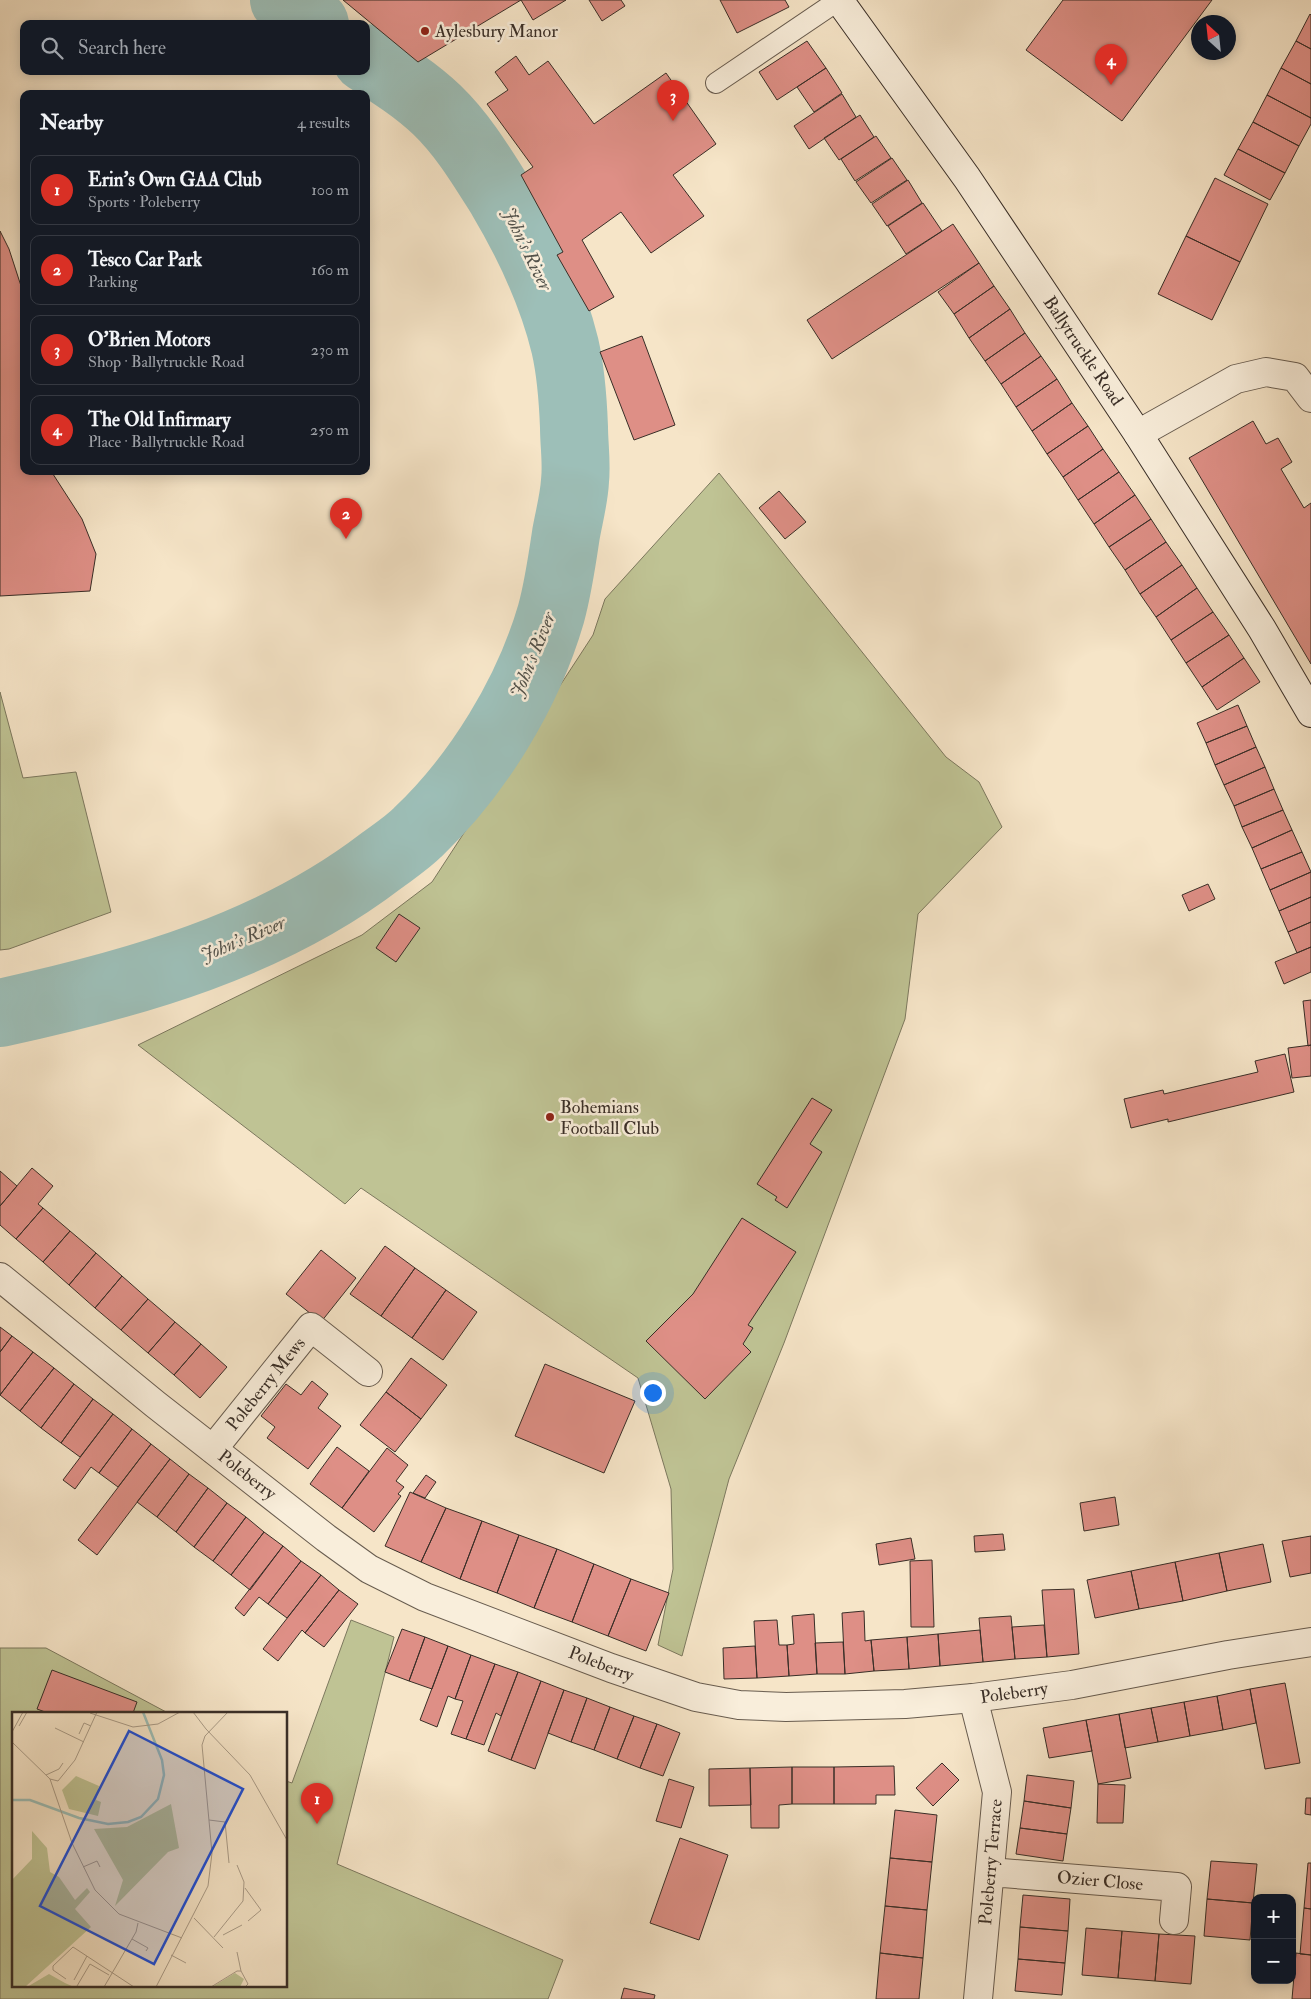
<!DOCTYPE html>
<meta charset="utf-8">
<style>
:root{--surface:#171b24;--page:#20242c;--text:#f1f3f6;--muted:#9ea1a6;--line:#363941;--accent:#d93025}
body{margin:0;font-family:"IM FELL Double Pica",serif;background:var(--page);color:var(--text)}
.controls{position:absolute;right:15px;bottom:15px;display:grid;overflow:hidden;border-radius:10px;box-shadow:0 2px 12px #0003}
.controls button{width:45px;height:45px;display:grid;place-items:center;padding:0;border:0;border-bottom:1px solid var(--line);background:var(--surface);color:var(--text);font:25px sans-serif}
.compass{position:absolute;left:1191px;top:15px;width:45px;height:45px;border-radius:50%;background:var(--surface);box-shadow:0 2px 12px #0003;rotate:333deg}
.you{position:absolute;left:652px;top:1392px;width:18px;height:18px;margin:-12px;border:4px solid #fff;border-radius:50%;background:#1a73e8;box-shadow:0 0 0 8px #1a73e833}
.badge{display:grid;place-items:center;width:32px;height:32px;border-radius:50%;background:var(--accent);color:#fff;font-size:16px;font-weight:700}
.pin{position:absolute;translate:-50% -41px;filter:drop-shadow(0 1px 2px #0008)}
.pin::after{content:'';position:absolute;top:26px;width:18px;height:15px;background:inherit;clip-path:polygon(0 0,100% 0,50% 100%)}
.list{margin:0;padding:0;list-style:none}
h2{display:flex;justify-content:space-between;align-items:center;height:65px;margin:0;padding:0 20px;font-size:21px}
h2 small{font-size:16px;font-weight:400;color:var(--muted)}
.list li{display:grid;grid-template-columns:32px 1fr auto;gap:15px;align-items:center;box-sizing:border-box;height:70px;margin:0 10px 10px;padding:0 10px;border:1px solid var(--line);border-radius:10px}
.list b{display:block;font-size:19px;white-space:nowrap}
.list p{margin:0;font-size:16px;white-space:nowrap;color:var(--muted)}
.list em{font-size:16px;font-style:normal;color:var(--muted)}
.icon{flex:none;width:28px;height:28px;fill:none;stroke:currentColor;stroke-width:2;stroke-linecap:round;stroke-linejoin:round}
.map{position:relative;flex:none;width:1311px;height:1999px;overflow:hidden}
.search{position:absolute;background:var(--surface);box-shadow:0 2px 12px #0003;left:20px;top:20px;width:350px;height:55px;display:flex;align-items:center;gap:12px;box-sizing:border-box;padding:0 18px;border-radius:10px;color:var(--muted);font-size:19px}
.panel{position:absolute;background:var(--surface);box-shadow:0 2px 12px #0003;left:20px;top:90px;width:350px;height:385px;border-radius:10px}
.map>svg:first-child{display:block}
.green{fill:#bfc394;stroke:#7c785e}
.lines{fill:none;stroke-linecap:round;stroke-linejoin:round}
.river{stroke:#9dbfb8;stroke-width:68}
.building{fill:#de8f86;stroke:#392e27}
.service-casing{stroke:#685c4f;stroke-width:22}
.minor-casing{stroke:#685c4f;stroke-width:30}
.tertiary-casing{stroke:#685c4f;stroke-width:30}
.secondary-casing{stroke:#392e27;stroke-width:30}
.service{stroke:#f9eedb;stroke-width:20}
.minor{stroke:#f9eedb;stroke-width:28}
.tertiary{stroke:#f9eedb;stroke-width:28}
.secondary{stroke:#f9eedb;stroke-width:28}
.poi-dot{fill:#8f2418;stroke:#f9eedb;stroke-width:2}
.labels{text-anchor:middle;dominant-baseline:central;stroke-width:5;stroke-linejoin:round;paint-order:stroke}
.poi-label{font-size:18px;fill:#392e27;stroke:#f9eedb;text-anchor:start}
.street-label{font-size:18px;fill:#392e27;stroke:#f9eedb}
.water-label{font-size:19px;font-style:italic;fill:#52524b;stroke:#f9eedb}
.inset-river{fill:none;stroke:#9dbfb8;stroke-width:2.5}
.inset-road{fill:none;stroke:#aa9c88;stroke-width:1}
.view{fill:#1d4ed8;fill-opacity:0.15;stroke:#1d4ed8;stroke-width:2.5}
.inset-edge{fill:none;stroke:#392e27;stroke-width:2.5}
</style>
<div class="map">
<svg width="1311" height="1999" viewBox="0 0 1311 1999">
<rect width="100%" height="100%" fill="#f6e5c8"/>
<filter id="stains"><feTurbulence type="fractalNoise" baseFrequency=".004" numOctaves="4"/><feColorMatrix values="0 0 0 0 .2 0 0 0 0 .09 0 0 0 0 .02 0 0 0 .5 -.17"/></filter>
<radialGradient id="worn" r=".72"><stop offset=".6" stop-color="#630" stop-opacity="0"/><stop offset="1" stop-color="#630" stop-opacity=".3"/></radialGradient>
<!-- green -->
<path class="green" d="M719 473 946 757 979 782 1002 827 918 914 905 1019 784 1343 729 1479 682 1656 658 1645 673 1569 671 1489 638 1378 361 1188 345 1204 138 1045 362 935 432 882 593 635 605 599Z
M0 692 23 778 76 772 111 912 9 949 0 950Z
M351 1620 394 1637 337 1864 563 1960 548 1999H0V1648H46L168 1713H14V1985H286V1781L292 1783Z"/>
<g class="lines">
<!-- river -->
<path class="river" d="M284 0 315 24
M0 1013C134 984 270 946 381 861 393 852 407 843 418 832 478 775 528 693 551 614 558 589 562 561 566 534 569 517 574 499 575 481 577 463 574 445 574 427 573 401 571 372 565 346 552 293 529 244 501 197 482 167 463 135 437 110 416 90 391 74 366 58"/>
</g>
<!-- building -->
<path class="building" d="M343 0H521L418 62Z
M521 0H566L533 20Z
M589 0H621L625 6 602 21Z
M720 0H785L789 7 737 33Z
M1063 0H1212L1122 121 1026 50Z
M1310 14 1311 15V49L1296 41Z
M807 41 826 68 777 100 759 72Z
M1296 41 1311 49V84L1281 68Z
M516 56 529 75 548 61 594 124 666 73 716 144 673 175 704 216 651 253 621 212 582 240 614 297 589 311 557 255 563 252 521 175 533 167 487 104 508 90 495 72Z
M826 68 842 93 814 112 797 87Z
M1281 68 1311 84V118L1267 95Z
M842 94 856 117 809 149 794 126Z
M1267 95 1311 118V124L1299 146 1253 122Z
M860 115 874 137 839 160 824 138Z
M1253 122 1299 146 1285 173 1238 149Z
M876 136 891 158 855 181 841 159Z
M1238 149 1285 173 1270 200 1224 175Z
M892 158 907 180 871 203 856 182Z
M1215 178 1268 204 1240 262 1186 236Z
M908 180 922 203 887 226 872 204Z
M923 203 942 231 906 254 888 226Z
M953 224 979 263 832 359 807 320Z
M0 231 9 249 22 289 24 300V471H51L82 519 96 554 90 591 0 596Z
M1186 236 1240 262 1212 320 1158 294Z
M979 263 994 286 954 314 938 292Z
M994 286 1010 309 969 338 954 314Z
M1010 309 1025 333 985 361 969 338Z
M1025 333 1041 356 1001 384 985 361Z
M642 336 675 425 634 440 600 352Z
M1041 356 1057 379 1016 407 1001 384Z
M1057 379 1072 403 1032 431 1016 407Z
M1072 403 1088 426 1047 454 1032 431Z
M1253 421 1266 444 1278 438 1292 462 1281 469 1304 508 1311 503V664L1189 458Z
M1088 426 1103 449 1063 477 1047 454Z
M1103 449 1119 472 1078 500 1063 477Z
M1119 472 1135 495 1094 524 1078 500Z
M779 491 806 522 785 539 759 508Z
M1135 495 1151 519 1109 547 1094 524Z
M1151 519 1166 542 1125 570 1109 547Z
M1166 542 1182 565 1140 594 1125 570Z
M1182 565 1197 588 1156 617 1140 594Z
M1197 588 1213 612 1171 640 1156 617Z
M1213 612 1229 635 1186 663 1171 640Z
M1229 635 1244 658 1202 687 1186 663Z
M1244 658 1260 682 1217 710 1202 687Z
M1238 705 1247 726 1206 743 1197 723Z
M1247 726 1256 747 1215 765 1206 743Z
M1256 747 1265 767 1224 785 1215 765Z
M1265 767 1274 789 1234 806 1224 785Z
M1274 789 1283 810 1242 827 1234 806Z
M1283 810 1292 830 1252 848 1242 827Z
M1292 830 1302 852 1261 869 1252 848Z
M1302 852 1311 872 1270 890 1261 869Z
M1311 872V897L1279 911 1270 890Z
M1208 884 1215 899 1189 911 1182 895Z
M1311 897V922L1288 932 1279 911Z
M399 914 420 928 396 962 376 948Z
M1311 922V947L1297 953 1288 932Z
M1311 947V972L1284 984 1275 962Z
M1311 1000V1045L1308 1046 1303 1001Z
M1311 1045V1076L1292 1078 1288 1048Z
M1285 1054 1294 1092 1168 1122V1119L1131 1128 1124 1099 1163 1090 1164 1094 1258 1072 1255 1061Z
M812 1098 832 1110 810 1144 822 1152 787 1208 775 1200 777 1197 757 1184Z
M32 1168 53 1186 38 1204 43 1208 16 1239 0 1225V1206Z
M0 1171 17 1186 0 1206Z
M43 1208 70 1231 43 1262 16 1239Z
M742 1218 796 1252 748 1325 753 1328 743 1344 751 1352 705 1399 646 1341 693 1294Z
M70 1231 96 1253 69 1285 43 1262Z
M385 1246 415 1268 381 1316 350 1294Z
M321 1250 356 1278 321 1322 286 1294Z
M96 1253 122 1276 95 1308 69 1285Z
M415 1268 446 1290 412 1338 381 1316Z
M122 1276 148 1299 121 1330 95 1308Z
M446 1290 477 1312 443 1360 412 1338Z
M148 1299 175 1322 148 1353 121 1330Z
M175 1322 201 1344 174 1375 148 1353Z
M0 1327 12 1336 0 1352Z
M12 1336 33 1352 0 1395V1352Z
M201 1344 227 1367 200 1398 174 1375Z
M33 1352 54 1368 20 1411 0 1395Z
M411 1358 447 1385 421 1419 386 1392Z
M545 1364 635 1401 604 1473 515 1436Z
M54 1368 74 1384 41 1428 20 1411Z
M312 1381 328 1394 318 1408 341 1426 308 1469 267 1438 275 1427 261 1416 286 1384 301 1395Z
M74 1384 93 1399 61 1443 41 1428Z
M386 1392 421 1419 395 1452 360 1425Z
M93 1399 113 1414 80 1457 61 1443Z
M113 1414 132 1429 99 1473 91 1467 75 1489 63 1480Z
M132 1429 151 1444 118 1487 99 1473Z
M151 1444 170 1459 97 1555 78 1540Z
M337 1447 369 1471 342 1508 310 1484Z
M387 1448 408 1465 396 1481 404 1487 398 1494 401 1496 374 1532 342 1508Z
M170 1459 189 1474 157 1517 137 1502Z
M189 1474 208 1488 176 1532 157 1517Z
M426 1475 436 1482 425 1498 413 1493Z
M208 1488 227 1503 194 1547 176 1532Z
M410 1492 446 1508 421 1562 385 1546Z
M1115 1497 1119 1525 1084 1531 1080 1503Z
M227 1503 246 1517 213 1561 194 1547Z
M446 1508 482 1521 460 1579 421 1562Z
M246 1517 264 1532 231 1575 213 1561Z
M482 1521 519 1535 497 1593 460 1579Z
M264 1532 283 1546 250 1590 231 1575Z
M1003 1534 1005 1550 975 1552 974 1536Z
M519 1535 557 1549 534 1608 497 1593Z
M1311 1536V1573L1290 1577 1282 1541Z
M911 1538 915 1559 879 1565 876 1544Z
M1263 1544 1271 1582 1227 1591 1219 1553Z
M283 1546 301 1561 268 1604 259 1597 244 1616 235 1608Z
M557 1549 594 1564 572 1622 534 1608Z
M1219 1553 1227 1591 1183 1601 1175 1562Z
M932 1560 934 1627H911L910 1561Z
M301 1561 321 1575 287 1618 268 1604Z
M1175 1562 1183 1601 1139 1609 1131 1571Z
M594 1564 631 1579 608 1636 572 1622Z
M1131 1571 1139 1609 1095 1618 1087 1580Z
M321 1575 339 1590 305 1633 302 1630 278 1661 263 1649Z
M631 1579 669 1593 646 1651 608 1636Z
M1074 1589 1079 1654 1047 1657 1042 1590Z
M339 1590 358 1604 324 1647 305 1633Z
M864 1611 865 1641 871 1640 874 1671 845 1674 842 1613Z
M814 1614 817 1674 789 1676 787 1645 794 1644 792 1616Z
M1011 1616 1015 1659 983 1662 979 1618Z
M777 1620 779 1645H787L789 1676 757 1678 754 1621Z
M1044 1625 1047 1657 1015 1659 1012 1627Z
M402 1629 425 1637 409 1681 385 1672Z
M980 1630 983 1662 940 1666 938 1634Z
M938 1634 940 1666 909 1669 907 1637Z
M425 1637 448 1646 432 1689 409 1681Z
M907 1637 909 1669 874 1671 871 1640Z
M843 1642 845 1674H817L815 1643Z
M448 1646 471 1655 455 1699 448 1696 437 1727 420 1720Z
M755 1646 757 1678 724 1679 723 1648Z
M471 1655 495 1664 466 1739 451 1734 463 1701 455 1699Z
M495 1664 518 1672 501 1716 496 1713 484 1745 466 1739Z
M52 1670 137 1702 133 1713H48L37 1709Z
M518 1672 541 1681 511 1760 488 1751Z
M541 1681 564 1690 535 1769 511 1760Z
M1285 1683 1300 1763 1265 1769 1250 1689Z
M1250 1689 1256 1723 1223 1730 1217 1696Z
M564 1690 587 1698 571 1742 548 1733Z
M1217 1696 1223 1730 1190 1736 1184 1702Z
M587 1698 610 1707 594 1750 571 1742Z
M1184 1702 1190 1736 1158 1742 1151 1708Z
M610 1707 634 1716 617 1759 594 1750Z
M1151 1708 1158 1742 1125 1748 1119 1714Z
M1119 1714 1131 1778 1098 1784 1086 1720Z
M634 1716 657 1724 640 1768 617 1759Z
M1086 1720 1092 1751 1049 1758 1043 1728Z
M657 1724 680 1733 663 1776 640 1768Z
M942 1763 959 1780 933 1806 916 1788Z
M894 1766 895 1795H876V1804H834V1767Z
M792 1767V1804L779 1805V1828H751L750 1768Z
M792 1767H834V1804H792Z
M750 1768 751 1805 709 1806V1769Z
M1027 1775 1074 1781 1071 1808 1024 1801Z
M669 1779 694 1787 681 1828 656 1821Z
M1098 1784 1125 1785 1123 1823H1097Z
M1306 1798H1311V1815L1305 1814Z
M1024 1801 1071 1808 1067 1834 1020 1828Z
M895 1810 937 1815 932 1862 890 1858Z
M1020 1828 1067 1834 1063 1861 1016 1854Z
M680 1838 728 1855 699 1940 650 1923Z
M890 1858 932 1862 927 1910 885 1906Z
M1211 1861 1257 1864 1253 1903 1207 1899Z
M1308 1863H1311V1909L1304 1908Z
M1023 1895 1070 1899 1068 1931 1020 1927Z
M1207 1899 1253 1903 1250 1940 1204 1936Z
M885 1906 927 1910 923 1958 880 1953Z
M1304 1908 1311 1909V1955L1300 1954Z
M1020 1927 1068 1931 1065 1963 1018 1959Z
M1086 1928 1122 1931 1118 1978 1082 1975Z
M1122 1931 1159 1934 1155 1981 1118 1978Z
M1159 1934 1195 1936 1191 1984 1155 1981Z
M880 1953 923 1958 919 1999H876Z
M1296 1953 1311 1955V1999H1292Z
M1018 1959 1065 1963 1062 1995 1015 1991Z
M624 1988 655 1995 654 1999H621Z"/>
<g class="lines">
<!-- service casing -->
<g class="service-casing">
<path id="service" d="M716 83 839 0"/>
</g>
<!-- minor casing -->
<g class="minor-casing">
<path id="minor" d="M1138 434 1236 379 1266 372 1295 377 1311 398
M213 1449 311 1327 368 1372
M973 1698 997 1792 978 1999
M990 1872 1177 1887 1174 1920"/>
</g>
<!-- tertiary casing -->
<g class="tertiary-casing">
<path id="tertiary" d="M0 1277 155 1404 326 1538 369 1569 425 1597 611 1668 696 1697 739 1705 786 1707 905 1704 973 1698 1072 1685 1228 1655 1311 1642"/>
</g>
<!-- secondary casing -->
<g class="secondary-casing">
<path id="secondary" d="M839 0 967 178 1138 434 1262 629 1311 713"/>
</g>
<!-- service -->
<use href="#service" class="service"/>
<!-- minor -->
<use href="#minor" class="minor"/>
<!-- tertiary -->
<use href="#tertiary" class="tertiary"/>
<!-- secondary -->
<use href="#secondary" class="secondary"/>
</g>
<!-- markers -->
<g class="poi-dot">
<circle cx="425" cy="31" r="5"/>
<circle cx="550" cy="1117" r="5"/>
</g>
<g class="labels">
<!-- poi labels -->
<g class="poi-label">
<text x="435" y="31">Aylesbury Manor</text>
<text x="560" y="1107">Bohemians<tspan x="560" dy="21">Football Club</tspan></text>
</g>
<!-- street labels -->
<g class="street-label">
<text transform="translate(1083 351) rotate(56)">Ballytruckle Road</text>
<text transform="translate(266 1384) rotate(-51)">Poleberry Mews</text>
<text transform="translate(247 1475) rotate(38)">Poleberry</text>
<text transform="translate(601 1664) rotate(21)">Poleberry</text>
<text transform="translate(1014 1693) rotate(-8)">Poleberry</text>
<text transform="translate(991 1862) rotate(-85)">Poleberry Terrace</text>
<text transform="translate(1100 1881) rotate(5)">Ozier Close</text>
</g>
<!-- water labels -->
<g class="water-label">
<text transform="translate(527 249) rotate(64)">John's River</text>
<text transform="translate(533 655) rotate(-68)">John's River</text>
<text transform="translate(243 939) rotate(-23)">John's River</text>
</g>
</g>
<!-- overview -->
<g transform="translate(12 1712)">
<rect width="275" height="275" fill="#f6e5c8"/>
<path d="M64 64 87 74 84 88 89 90 86 104 57 97 50 78ZM159 92 167 136 156 140 103 194 111 168 82 117 115 115ZM20 119 35 136 38 160 47 165 63 188 75 176 78 180 63 197 79 215 13 275H0V168L20 147ZM223 261 232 267 228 275H200ZM37 262 53 271 62 275H15Z" fill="#bfc394"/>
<path class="inset-river" d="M0 88H18L67 106 96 112 116 110 129 105 146 87 152 63 150 48 131 0"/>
<path class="inset-road" d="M181 0 194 17 238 63 275 128M78 1 121 15 146 12 168 0M7 14 15 0M43 16 72 30M0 20 11 0M67 22 72 11 79 14M0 30 38 67 46 69 63 48 85 0M34 63 47 57 51 51M38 67 60 131 83 178 107 202 170 226M197 108 213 110 217 151M71 155 85 149 88 155M233 176 249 198 236 209M182 206 211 236M211 223 230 213M202 225 231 189 232 170 225 153M120 227 136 236 134 239M225 240 229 259M159 243 174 251M54 267 41 258V254L61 235 122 275M62 268 75 244M65 274 78 252 97 263M92 275 124 220 126 211M144 275 196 174 200 141 190 33 193 24 216 0M199 275 225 259H229L236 272 233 275"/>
<path class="view" d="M117 19 231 77 142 252 28 194Z"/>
<rect width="275" height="275" class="inset-edge"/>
</g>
<rect width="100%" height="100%" filter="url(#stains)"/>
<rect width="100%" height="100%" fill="url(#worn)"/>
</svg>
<div class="controls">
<button>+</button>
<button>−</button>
</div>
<svg class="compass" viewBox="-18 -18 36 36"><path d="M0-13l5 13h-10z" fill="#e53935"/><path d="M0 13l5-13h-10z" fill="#9ea1a6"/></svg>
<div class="you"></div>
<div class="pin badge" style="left:317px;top:1824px">1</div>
<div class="pin badge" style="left:346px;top:539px">2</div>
<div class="pin badge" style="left:673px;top:121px">3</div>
<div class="pin badge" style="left:1111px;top:85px">4</div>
<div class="search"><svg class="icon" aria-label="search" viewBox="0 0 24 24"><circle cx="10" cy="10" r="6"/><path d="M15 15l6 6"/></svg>Search here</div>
<section class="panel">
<h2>Nearby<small>4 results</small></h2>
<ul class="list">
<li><span class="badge">1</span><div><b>Erin's Own GAA Club</b><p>Sports · Poleberry</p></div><em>100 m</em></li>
<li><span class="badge">2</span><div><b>Tesco Car Park</b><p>Parking</p></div><em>160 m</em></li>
<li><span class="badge">3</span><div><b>O'Brien Motors</b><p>Shop · Ballytruckle Road</p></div><em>230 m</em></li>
<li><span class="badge">4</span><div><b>The Old Infirmary</b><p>Place · Ballytruckle Road</p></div><em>250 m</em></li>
</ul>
</section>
</div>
